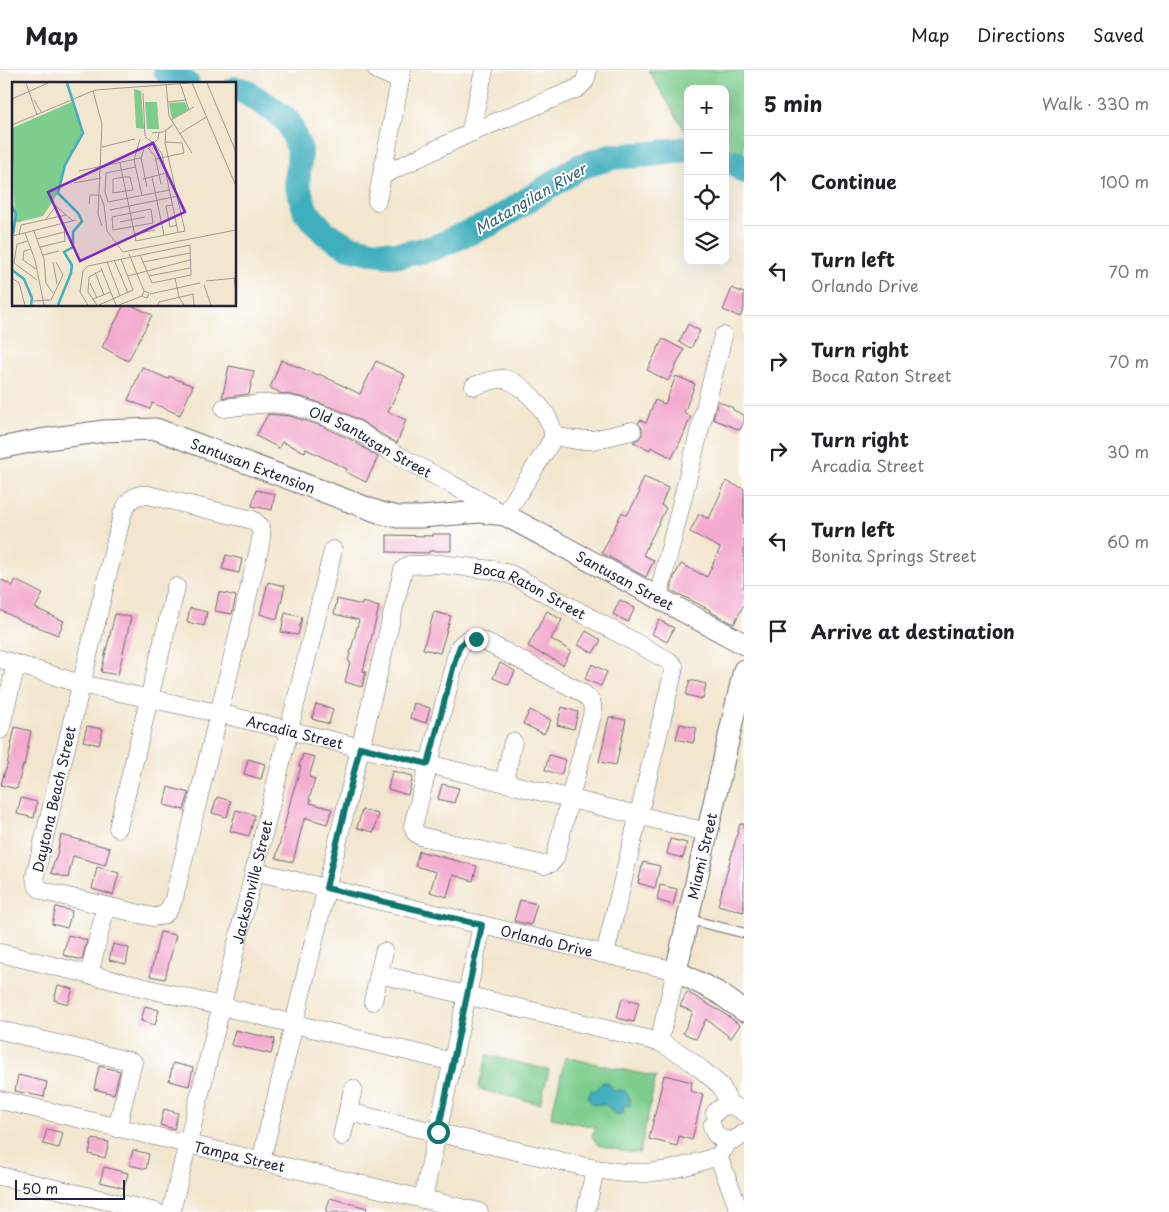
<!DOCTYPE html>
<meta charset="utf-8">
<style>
:root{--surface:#fff;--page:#f6f6f6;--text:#202124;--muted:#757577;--line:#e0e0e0}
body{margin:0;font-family:"Playpen Sans",sans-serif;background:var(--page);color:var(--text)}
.controls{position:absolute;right:15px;top:15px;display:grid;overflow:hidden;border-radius:10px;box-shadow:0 5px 20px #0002}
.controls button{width:45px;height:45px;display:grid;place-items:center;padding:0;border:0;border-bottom:1px solid var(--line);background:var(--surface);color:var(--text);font:25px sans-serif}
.scale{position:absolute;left:15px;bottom:12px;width:110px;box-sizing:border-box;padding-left:5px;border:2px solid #22223b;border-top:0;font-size:14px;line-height:18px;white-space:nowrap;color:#22223b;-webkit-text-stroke:4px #fff;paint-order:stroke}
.stop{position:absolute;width:15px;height:15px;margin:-11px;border:4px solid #0f766e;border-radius:50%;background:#fff}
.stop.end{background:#0f766e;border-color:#fff;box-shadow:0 1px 5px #0008}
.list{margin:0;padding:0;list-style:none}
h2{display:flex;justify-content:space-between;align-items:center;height:65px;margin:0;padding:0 20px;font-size:21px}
h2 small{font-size:16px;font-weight:400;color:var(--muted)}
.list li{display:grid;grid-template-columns:32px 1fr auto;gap:15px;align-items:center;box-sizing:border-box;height:90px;padding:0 20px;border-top:1px solid var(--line)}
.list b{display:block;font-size:19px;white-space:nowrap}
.list p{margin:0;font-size:16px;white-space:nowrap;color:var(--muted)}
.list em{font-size:16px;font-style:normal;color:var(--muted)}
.icon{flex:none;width:28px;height:28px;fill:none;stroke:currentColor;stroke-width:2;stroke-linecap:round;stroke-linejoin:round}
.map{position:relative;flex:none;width:744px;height:1142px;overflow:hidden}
header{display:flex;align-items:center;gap:30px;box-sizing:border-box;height:70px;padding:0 25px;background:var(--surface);border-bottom:1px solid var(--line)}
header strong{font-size:24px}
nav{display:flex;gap:28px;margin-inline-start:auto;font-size:18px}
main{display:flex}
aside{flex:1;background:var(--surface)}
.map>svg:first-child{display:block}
.green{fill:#7dcd8d;stroke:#507864}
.water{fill:#40afbd;stroke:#31687c}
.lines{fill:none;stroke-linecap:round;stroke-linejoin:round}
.river{stroke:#40afbd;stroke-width:26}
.building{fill:#f3aace}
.service-casing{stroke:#6b676e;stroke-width:11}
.minor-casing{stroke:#6b676e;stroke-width:19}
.tertiary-casing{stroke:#6b676e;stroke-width:23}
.service{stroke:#fff;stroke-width:9}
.minor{stroke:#fff;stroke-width:18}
.tertiary{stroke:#fff;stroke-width:21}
.route{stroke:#0f766e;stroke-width:6}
.labels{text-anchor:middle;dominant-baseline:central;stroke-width:4;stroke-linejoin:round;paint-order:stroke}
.street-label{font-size:14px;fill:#22223b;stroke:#fff}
.water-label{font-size:15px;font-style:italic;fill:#306176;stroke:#fff}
.inset-river{fill:none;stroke:#40afbd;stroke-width:2.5}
.inset-road{fill:none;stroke:#9f9893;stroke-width:1}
.view{fill:#7b2cbf;fill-opacity:0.15;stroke:#7b2cbf;stroke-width:2.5}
.inset-edge{fill:none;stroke:#22223b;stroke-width:2.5}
</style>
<header>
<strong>Map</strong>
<nav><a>Map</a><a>Directions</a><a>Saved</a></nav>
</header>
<main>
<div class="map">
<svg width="744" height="1142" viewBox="0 0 744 1142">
<rect width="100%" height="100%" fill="#fff"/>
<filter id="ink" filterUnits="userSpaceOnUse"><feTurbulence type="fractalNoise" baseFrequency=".02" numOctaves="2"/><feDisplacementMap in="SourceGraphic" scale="10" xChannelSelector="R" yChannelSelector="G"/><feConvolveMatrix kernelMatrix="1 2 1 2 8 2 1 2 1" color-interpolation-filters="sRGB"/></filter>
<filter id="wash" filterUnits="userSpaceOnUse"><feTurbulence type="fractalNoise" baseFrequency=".0096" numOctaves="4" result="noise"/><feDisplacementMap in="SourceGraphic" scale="20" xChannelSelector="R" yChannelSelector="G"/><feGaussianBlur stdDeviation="1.12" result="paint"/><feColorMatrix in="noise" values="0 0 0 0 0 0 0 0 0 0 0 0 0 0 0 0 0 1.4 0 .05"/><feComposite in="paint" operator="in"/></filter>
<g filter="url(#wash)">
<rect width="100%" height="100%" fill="#f2e6ce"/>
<!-- green -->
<path class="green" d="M648 0H744V101L737 94 725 90V19H688V66Z
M487 985 549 1000 540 1034 478 1019Z
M565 987 656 1007 640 1083 626 1082 598 1075 592 1067 595 1057 551 1048Z"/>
<!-- water -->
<path class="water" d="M603 1012C611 1013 608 1014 612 1018 615 1022 616 1020 620 1020 628 1021 631 1029 630 1036L627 1035 624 1036 623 1039 624 1043C609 1047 614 1038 605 1035 597 1032 594 1040 588 1027L591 1020 595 1021Z"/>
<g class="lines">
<!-- river -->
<path class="river" d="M166 0 170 6 187 14
M235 19 244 21 266 35 279 44 289 53 300 80 297 114 306 142 325 163 349 177 372 182 400 185 433 178 492 153 579 97 611 87 652 84 688 79
M725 90 737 94 744 101"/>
</g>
<g id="blocks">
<!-- building -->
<path class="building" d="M732 218 744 223V238L740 247 723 240Z
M124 235H131L152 245 128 291 102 277Z
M688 254 700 261 691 278 679 272Z
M663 269 684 280 668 311 647 300Z
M281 290 318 305 319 304 360 324 376 291 405 305 388 342 406 350 397 373 381 364 363 352 341 341 306 328 279 323V322L270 318Z
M229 296 254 301 249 324 222 328Z
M142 297 168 309 169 306 193 316 180 345 152 333 150 339 128 330Z
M676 306 695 314 684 343 691 346 683 366 672 388 651 377 650 380 633 372 639 369 642 365V358L638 353 640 350 646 353 655 330 665 334Z
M718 331 733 338V340L744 345V351L740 360 713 349Z
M268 344 290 346 322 356 352 370 378 387 366 412 346 402 347 399 306 379 305 382 282 372 279 378 256 366Z
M644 407 668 418 661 435 666 438 643 485 654 490 646 507 602 483 622 442 627 445 640 422 638 421Z
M726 411 744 419V534L734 554 709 541 710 540 671 520 674 507 681 494 707 507 720 478 690 462 699 444 709 449Z
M256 420 275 424 272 440 252 436Z
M433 464H451V481H429V483L387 482V465L433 466Z
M226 485 242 489 239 503 222 499Z
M0 509 13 516 15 510 43 524 35 538 64 551 58 565 28 553V554L0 540Z
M268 512 285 516 277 549 260 544Z
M219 522 236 526 232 544 215 541Z
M337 529 362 535 363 532 379 537 363 601 366 602 362 617 345 612 350 592 348 591 359 550 334 544Z
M620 530 635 538 628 552 613 544Z
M190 538 207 542 204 556 187 552Z
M547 541 562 550 551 569 571 581 563 595 544 584 543 585 528 576Z
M434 542 451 546 440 583 423 579Z
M285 543 302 547 298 565 281 562Z
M115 544 131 547 118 605 101 602Z
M659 550 674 558 667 572 652 564Z
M586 561 601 570 593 583 578 575Z
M500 593 515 601 509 615 493 608Z
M592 594 607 602 601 616 585 609Z
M690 610 706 614 703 629 686 625Z
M414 633 430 638 426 653 410 648Z
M316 634 333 639 329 654 312 649Z
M562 637 578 642 574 659 557 655Z
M530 640 551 650 544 664 523 654Z
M609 647 626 650 616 695 599 692Z
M680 654 697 658 693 673 676 669Z
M87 656 103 659 99 675 83 671Z
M15 657 31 661 24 696 23 695 17 719 1 715 5 700H6Z
M303 684 315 687 309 707 315 709 309 730H311L310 733 332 739 327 754 306 748V750L304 749 293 792 276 788 292 725 301 697 299 696Z
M549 685 566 690 561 705 545 700Z
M248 689 265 694 261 709 244 704Z
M392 701 413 706 408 725 388 719Z
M442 714 459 718 454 733 438 729Z
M168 717 189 723 184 740 164 735Z
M217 727 231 731 227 747 212 743Z
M21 728 37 732 34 748 17 744Z
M236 740 255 745 249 766 230 761Z
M362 740 378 744 374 762 357 758Z
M740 754H744V842L718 835Z
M61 765 110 778 105 795 73 786 68 808 51 803 55 789H56Z
M670 769 687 773 683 788 667 784Z
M419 781 477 796 473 811 453 805 447 827 430 822 436 802 415 796Z
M643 792 660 796 655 818 638 813Z
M97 797 119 803 113 825 92 819Z
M660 815 677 819 673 835 657 830Z
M520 830 537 834 531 855 514 851Z
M56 837 72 841 67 858 52 854Z
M160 862 176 865 165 909 150 906Z
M68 865 87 870 82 890 63 885Z
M113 874 129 878 126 894 109 890Z
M58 915 73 919 68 934 54 930Z
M687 922 722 942 740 955 731 968 706 949 696 969 683 963 693 942 680 936Z
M622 929 639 932 634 952 617 948Z
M145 936 159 940 155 955 141 951Z
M235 960 275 969 271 984 231 975Z
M173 993 193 998 189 1016 169 1011Z
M99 996 120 1001 114 1024 94 1019Z
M18 1005 47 1012 44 1027 15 1021Z
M664 1005 692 1012 690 1021 703 1024 692 1070 679 1066 677 1076 649 1069Z
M164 1039 178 1043 174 1059 160 1055Z
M47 1059 63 1063 59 1078 43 1074Z
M92 1069 109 1072 105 1088 89 1084Z
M133 1080 149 1084 146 1099 129 1095Z
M104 1097 128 1103 124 1118 100 1112Z
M330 1128 367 1138 366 1142H326Z"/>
</g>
</g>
<g filter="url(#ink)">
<use href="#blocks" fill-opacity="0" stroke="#6b676e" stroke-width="1"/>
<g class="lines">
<!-- service casing -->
<g class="service-casing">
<path id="service" d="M687 849 744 863"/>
</g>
<!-- minor casing -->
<g class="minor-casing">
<g id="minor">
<path d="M377 0 400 10"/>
<path d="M470 63 484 0"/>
<path d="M383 105 470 63 578 18 585 11 588 0"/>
<path d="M377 131 402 0"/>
<path id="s1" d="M224 338C243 336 263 332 282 334 307 337 346 353 366 366 369 368 372 371 375 373L451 414 505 445 549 375C551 372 553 368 553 365 553 346 522 312 504 309 494 308 483 313 474 316"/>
<path d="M554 366 576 370H593L632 361"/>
<path d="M140 425H148L253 450C263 458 262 463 260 475L174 828C170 839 167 847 153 847L47 822C38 819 36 816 35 806L122 445C127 434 128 429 140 425Z"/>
<path d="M658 527 723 266"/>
<path d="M476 569 486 572 579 621C591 628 594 632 592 646L570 728 555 788 551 793 544 795 420 766 415 762 413 756 456 587 460 576 467 570Z"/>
<path id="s2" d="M0 589 81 614 218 643 707 762"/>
<path d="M0 660 16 595"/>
<path d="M504 712 513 672"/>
<path d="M118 758 176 517"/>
<path id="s3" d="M254 801 676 901 659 972"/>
<path d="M0 883 453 992"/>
<path d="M379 904 659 972 681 984 701 999 721 1016 727 1029 728 1035"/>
<path d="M89 905 106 836"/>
<path d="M373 931 384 882"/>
<path d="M0 960 133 992 117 1058"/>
<path id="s4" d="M0 1030 479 1142"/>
<path d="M348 1042 595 1099 624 1103H646L669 1100 693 1094 718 1086 724 1079 728 1071"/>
<path d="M715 1043C723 1033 735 1033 744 1043"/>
<path d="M712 1056C716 1072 733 1075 744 1063"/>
<path d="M342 1066 353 1019"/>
<path d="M718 1086 740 1142"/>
<path id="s5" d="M261 1091 403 500 409 495 440 494 493 500 510 504 527 513 669 591 674 596 673 603 605 884"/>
<path d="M0 1106 156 1142"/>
<path d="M423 1129 482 855"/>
<path id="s6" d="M171 1142 333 480"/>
<path d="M586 1142 595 1099"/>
</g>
</g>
<!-- tertiary casing -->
<g class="tertiary-casing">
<g id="tertiary">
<path id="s7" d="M0 378 40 370 104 361 156 359 381 443 398 447H421L480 442 505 445 744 574"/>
<path d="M744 600 676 901 719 923 744 941"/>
</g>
</g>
<!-- service -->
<use href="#service" class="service"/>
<!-- minor -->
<use href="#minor" class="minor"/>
<!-- tertiary -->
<use href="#tertiary" class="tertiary"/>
</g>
</g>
<g class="lines" filter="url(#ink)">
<!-- route -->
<path class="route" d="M438 1062 482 855 326 818 360 677 428 694 456 587 460 576 467 570 476 569"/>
</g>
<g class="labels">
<!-- street labels -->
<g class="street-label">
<text stroke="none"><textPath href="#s1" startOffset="155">Old Santusan Street</textPath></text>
<text stroke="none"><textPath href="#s7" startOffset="261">Santusan Extension</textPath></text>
<text stroke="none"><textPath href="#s7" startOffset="659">Santusan Street</textPath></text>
<text stroke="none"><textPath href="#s5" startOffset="741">Boca Raton Street</textPath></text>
<text stroke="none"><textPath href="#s2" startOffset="304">Arcadia Street</textPath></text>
<text transform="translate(54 729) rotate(-77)">Daytona Beach Street</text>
<text transform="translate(702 786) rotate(-77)">Miami Street</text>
<text stroke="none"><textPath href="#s6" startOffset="340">Jacksonville Street</textPath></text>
<text stroke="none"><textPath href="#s3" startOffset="301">Orlando Drive</textPath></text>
<text stroke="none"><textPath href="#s4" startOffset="246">Tampa Street</textPath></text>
</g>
<!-- water labels -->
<g class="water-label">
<text transform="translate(530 128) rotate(-30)">Matangilan River</text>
</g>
</g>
<!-- overview -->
<g transform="translate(12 12)">
<rect width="224" height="224" fill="#f2e6ce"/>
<path d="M122 7 129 9 132 47 124 46ZM60 20 67 33 70 55 53 83 46 111 31 134 3 141 0 46ZM133 20H145L147 47H135ZM173 20 176 28 160 37 157 21Z" fill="#7dcd8d"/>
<path class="inset-river" d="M0 125 4 132 1 152M0 188 12 197 20 216 19 223M46 223 59 191 60 183 52 170 61 165V150L70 139 66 131 46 111 53 83 71 51 55 1"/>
<path class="inset-road" d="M14 1 25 33M168 1 177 28M180 1 224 104M195 1 224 70M154 2 157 34 180 71M81 9 90 42 86 132 90 144M131 11 133 54M0 17 36 1M22 18 30 31M155 20 174 18M159 38 182 25M0 43 83 8 178 1M140 51 151 50 161 43M167 52 194 35M133 55 142 61 150 72 166 150M128 57 122 78 130 114M90 65 123 57M136 66 143 74 149 102M137 66 146 57 147 51M132 67 129 76 135 105M144 77 172 71 170 61 153 60M108 81 124 159 173 149 153 61 154 48M124 85 94 91 93 110 96 120 158 108M67 89 129 76M111 95H118L121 108 101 111V97ZM140 95 152 153M131 97 154 91M62 101 89 96M88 113 92 123 95 149 111 170 224 148M77 122 78 113H88M161 123 154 124 158 145 165 143M139 127 141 141 101 148 100 135ZM98 128 166 114M34 137 44 124 61 139M108 140 133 135M52 142 53 160M22 149 32 177 34 201 41 211M13 151 23 178 32 223M122 152 143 148M7 153 9 143 54 133M0 154 64 138M25 157 52 150M16 159 5 162 2 181 25 198M28 165 53 159M19 167 12 169 11 178 24 187M117 172 132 209 130 214 135 216 137 211 132 209M31 173 47 169M102 178 116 211M41 180 45 202M95 180 108 214M131 180 178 171M89 186 104 223M83 190 92 213M116 194 178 178M137 194 178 186M0 196 7 201 13 223M163 196 167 215 172 223M222 196 224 211M194 199 224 196M78 201 85 216M192 203 199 223M138 212 188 201M81 217 99 210M21 219 39 218 51 193 44 180M76 223 68 210 71 189 76 184 178 163 179 193 140 201 128 173M85 223 76 210 77 195 90 188M87 223 121 208 109 177M107 223 130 214M146 223 147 220 181 212 182 223"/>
<path class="view" d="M141 61 173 130 68 179 36 110Z"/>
<rect width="224" height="224" class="inset-edge"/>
</g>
</svg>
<div class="controls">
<button>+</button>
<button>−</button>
<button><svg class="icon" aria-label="locate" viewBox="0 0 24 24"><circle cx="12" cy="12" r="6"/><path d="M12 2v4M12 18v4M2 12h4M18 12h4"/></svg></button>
<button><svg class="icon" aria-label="layers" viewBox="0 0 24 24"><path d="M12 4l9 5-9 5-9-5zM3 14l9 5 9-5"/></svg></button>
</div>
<div class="scale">50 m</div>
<div class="stop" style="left:438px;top:1062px"></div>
<div class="stop end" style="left:476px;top:569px"></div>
</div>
<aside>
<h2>5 min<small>Walk · 330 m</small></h2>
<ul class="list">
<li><svg class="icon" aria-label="ahead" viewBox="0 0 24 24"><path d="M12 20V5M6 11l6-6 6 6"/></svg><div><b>Continue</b></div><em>100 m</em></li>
<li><svg class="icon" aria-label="left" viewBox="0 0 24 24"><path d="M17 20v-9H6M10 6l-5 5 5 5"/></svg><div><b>Turn left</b><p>Orlando Drive</p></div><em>70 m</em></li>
<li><svg class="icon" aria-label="right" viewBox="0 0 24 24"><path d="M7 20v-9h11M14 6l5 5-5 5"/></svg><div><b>Turn right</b><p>Boca Raton Street</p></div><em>70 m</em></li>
<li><svg class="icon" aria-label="right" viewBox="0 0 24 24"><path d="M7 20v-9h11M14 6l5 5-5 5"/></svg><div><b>Turn right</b><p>Arcadia Street</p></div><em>30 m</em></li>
<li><svg class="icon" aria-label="left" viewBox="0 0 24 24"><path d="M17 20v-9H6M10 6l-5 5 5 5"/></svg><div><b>Turn left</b><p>Bonita Springs Street</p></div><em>60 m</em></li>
<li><svg class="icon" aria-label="arrive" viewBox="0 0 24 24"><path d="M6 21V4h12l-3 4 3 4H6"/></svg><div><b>Arrive at destination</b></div></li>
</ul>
</aside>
</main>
